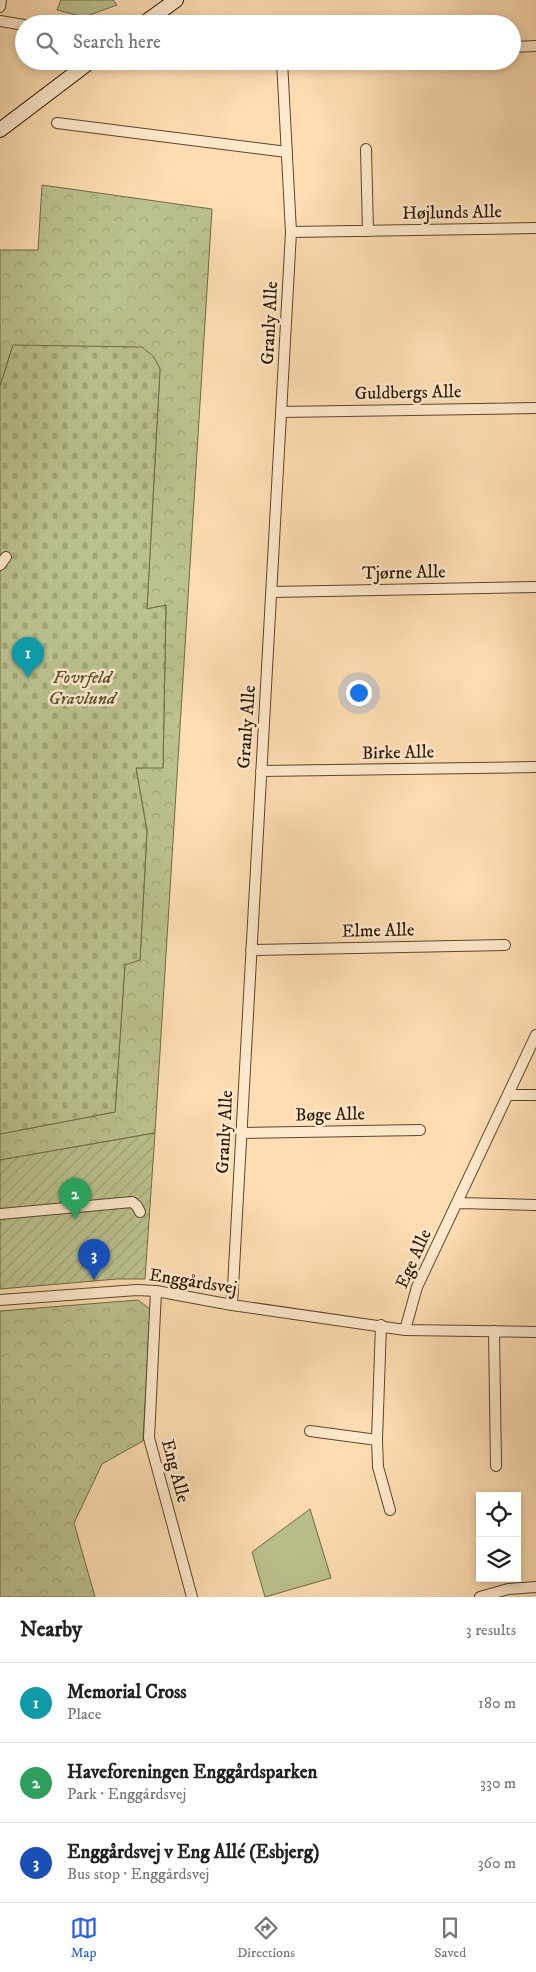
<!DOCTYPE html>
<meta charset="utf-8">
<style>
:root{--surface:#fff;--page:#f2f2f2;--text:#222;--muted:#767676;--line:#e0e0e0;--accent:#2563eb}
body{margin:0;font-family:"IM FELL DW Pica",serif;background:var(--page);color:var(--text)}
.controls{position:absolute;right:15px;bottom:15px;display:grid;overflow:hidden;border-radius:0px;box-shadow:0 2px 8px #0003}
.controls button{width:45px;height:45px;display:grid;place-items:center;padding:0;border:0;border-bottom:1px solid var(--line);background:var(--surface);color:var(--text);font:25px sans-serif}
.you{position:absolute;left:358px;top:692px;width:18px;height:18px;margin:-12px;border:4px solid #fff;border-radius:50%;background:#1a73e8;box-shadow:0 0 0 8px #1a73e833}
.badge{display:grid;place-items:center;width:32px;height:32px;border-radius:50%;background:var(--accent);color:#fff;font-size:16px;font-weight:700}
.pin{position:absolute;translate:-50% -41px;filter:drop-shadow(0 1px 2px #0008)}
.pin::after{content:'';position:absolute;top:26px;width:18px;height:15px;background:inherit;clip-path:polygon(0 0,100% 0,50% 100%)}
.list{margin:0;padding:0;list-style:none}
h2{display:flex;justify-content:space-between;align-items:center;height:65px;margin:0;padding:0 20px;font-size:21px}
h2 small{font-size:16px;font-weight:400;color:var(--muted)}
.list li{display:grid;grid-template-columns:32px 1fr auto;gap:15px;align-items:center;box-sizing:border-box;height:80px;padding:0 20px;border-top:1px solid var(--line)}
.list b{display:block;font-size:19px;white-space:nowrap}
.list p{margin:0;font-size:16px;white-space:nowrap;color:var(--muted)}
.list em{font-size:16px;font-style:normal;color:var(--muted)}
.icon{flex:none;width:28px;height:28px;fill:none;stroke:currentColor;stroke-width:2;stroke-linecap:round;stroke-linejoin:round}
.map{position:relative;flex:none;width:536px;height:1597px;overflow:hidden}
.search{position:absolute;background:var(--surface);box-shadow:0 2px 8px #0003;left:15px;right:15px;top:15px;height:55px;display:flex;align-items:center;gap:12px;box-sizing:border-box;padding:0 18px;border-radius:28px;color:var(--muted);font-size:19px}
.sheet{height:305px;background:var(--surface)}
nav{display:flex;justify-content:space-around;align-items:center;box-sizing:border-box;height:70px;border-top:1px solid var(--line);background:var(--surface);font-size:14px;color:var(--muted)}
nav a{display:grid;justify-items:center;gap:2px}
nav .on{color:var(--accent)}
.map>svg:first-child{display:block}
.green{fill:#bbc28f;stroke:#716a48}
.forest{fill:url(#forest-crowns);stroke:#716a48}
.cemetery{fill:url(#cemetery-stones);stroke:#716a48}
.garden{fill:url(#garden-furrows);stroke:#716a48}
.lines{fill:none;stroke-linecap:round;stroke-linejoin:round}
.street-casing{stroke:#5c462e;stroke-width:12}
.secondary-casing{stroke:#271302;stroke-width:16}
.street{stroke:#fee9cc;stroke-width:10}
.secondary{stroke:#fee9cc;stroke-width:14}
.labels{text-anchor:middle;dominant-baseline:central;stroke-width:5;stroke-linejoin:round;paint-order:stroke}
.street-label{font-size:18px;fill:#271302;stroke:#fee9cc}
.park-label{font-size:18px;font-style:italic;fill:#5b5033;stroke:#fee9cc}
</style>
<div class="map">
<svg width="536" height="1597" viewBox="0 0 536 1597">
<defs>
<pattern id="forest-crowns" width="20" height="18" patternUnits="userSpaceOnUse" patternTransform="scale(1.25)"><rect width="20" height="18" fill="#bbc28f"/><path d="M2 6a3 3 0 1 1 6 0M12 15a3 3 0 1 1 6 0" fill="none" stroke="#a1a67a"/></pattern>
<pattern id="cemetery-stones" width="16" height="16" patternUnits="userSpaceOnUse" patternTransform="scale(1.25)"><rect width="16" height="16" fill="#bbc28f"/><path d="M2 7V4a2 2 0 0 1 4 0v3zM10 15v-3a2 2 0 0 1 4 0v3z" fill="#a1a67a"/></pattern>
<pattern id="garden-furrows" width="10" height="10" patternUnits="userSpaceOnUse" patternTransform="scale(1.25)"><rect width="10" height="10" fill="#bbc28f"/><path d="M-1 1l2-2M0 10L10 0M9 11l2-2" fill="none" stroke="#a1a67a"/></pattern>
</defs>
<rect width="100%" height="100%" fill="#fdddb1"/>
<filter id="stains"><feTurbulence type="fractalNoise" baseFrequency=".004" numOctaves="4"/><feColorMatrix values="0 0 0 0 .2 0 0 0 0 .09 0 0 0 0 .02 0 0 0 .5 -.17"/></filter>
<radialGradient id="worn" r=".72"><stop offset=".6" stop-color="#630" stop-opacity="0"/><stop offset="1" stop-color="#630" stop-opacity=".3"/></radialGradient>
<!-- green -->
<path class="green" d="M61 0H113L117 5 84 17 57 10Z
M310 1509 331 1578 265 1597 252 1552Z"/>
<!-- forest -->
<path class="forest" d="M42 185 212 209 155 1133 0 1160V1134L115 1112 125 964 140 960 147 831 136 768 163 767 166 605 147 609 160 369 13 345 0 386V250H38Z
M138 1300 150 1309 143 1441 102 1464 74 1523 95 1597H0V1311Z"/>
<!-- cemetery -->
<path class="cemetery" d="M13 345 142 347 154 357 160 369 147 609 166 605 163 768H136L147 831 140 960 125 965 115 1112 0 1134V386Z"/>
<!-- garden -->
<path class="garden" d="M155 1133 145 1279H117L0 1289V1160Z"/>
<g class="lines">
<!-- street casing -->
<g class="street-casing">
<path id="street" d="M0 7 1 0
M0 21 24 25
M512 47 536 46
M57 123 287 152
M366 149 368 231
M291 232 536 228
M281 412 536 408
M0 565 6 557
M272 592 536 587
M261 771 536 767
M251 950 505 945
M508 1095H536
M241 1133 420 1130
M458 1203 536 1205
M0 1214 132 1202 137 1206 140 1212
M156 1291 149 1438 192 1597
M0 1300 137 1290 156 1291 232 1305 405 1330 536 1332
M232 1305 291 232 282 61
M381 1325 377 1440 378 1467 390 1510
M405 1330 417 1287 536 1035
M494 1331 496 1466
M310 1431 377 1440
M480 1597 508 1589 536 1587"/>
</g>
<!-- secondary casing -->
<g class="secondary-casing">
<path id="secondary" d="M143 24 176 0
M0 130 91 61"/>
</g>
<!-- street -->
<use href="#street" class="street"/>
<!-- secondary -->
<use href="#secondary" class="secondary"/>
</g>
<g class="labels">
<!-- street labels -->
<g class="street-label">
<text transform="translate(452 213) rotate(-1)">Højlunds Alle</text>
<text transform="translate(270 323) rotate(-87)">Granly Alle</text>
<text transform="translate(408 393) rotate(-1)">Guldbergs Alle</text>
<text transform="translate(404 573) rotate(-1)">Tjørne Alle</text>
<text transform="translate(247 727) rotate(-86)">Granly Alle</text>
<text transform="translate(398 753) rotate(-1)">Birke Alle</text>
<text transform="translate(378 931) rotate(-1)">Elme Alle</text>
<text transform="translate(330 1115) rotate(-1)">Bøge Alle</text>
<text transform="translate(225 1132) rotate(-87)">Granly Alle</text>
<text transform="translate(414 1259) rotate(-66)">Ege Alle</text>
<text transform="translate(193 1282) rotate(9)">Enggårdsvej</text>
<text transform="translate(175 1471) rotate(75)">Eng Alle</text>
</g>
<!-- park labels -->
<g class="park-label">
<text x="82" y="678">Fovrfeld<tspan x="82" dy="21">Gravlund</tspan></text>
</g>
</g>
<rect width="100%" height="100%" filter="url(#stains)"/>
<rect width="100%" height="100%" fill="url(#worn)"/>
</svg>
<div class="controls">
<button><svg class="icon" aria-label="locate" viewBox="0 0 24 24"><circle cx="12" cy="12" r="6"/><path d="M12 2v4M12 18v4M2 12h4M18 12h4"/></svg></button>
<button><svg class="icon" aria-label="layers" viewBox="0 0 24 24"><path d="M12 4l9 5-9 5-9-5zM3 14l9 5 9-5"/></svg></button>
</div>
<div class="you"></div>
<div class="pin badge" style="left:28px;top:678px;background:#0f9aa8">1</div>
<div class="pin badge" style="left:75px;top:1219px;background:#2e9e5b">2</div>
<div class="pin badge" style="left:94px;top:1280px;background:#1a4fb4">3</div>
<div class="search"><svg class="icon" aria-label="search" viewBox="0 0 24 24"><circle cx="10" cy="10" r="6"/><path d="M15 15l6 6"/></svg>Search here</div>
</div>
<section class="sheet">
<h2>Nearby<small>3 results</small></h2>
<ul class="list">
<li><span class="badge" style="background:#0f9aa8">1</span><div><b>Memorial Cross</b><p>Place</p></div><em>180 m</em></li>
<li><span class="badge" style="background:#2e9e5b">2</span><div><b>Haveforeningen Enggårdsparken</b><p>Park · Enggårdsvej</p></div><em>330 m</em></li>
<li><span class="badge" style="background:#1a4fb4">3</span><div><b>Enggårdsvej v Eng Allé (Esbjerg)</b><p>Bus stop · Enggårdsvej</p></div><em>360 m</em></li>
</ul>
</section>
<nav>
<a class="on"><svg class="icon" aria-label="map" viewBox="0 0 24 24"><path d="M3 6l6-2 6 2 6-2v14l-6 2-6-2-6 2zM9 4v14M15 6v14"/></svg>Map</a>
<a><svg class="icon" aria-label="directions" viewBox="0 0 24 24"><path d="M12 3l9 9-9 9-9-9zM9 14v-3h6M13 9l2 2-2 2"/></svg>Directions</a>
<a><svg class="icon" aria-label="saved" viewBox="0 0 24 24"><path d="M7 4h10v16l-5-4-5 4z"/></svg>Saved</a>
</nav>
